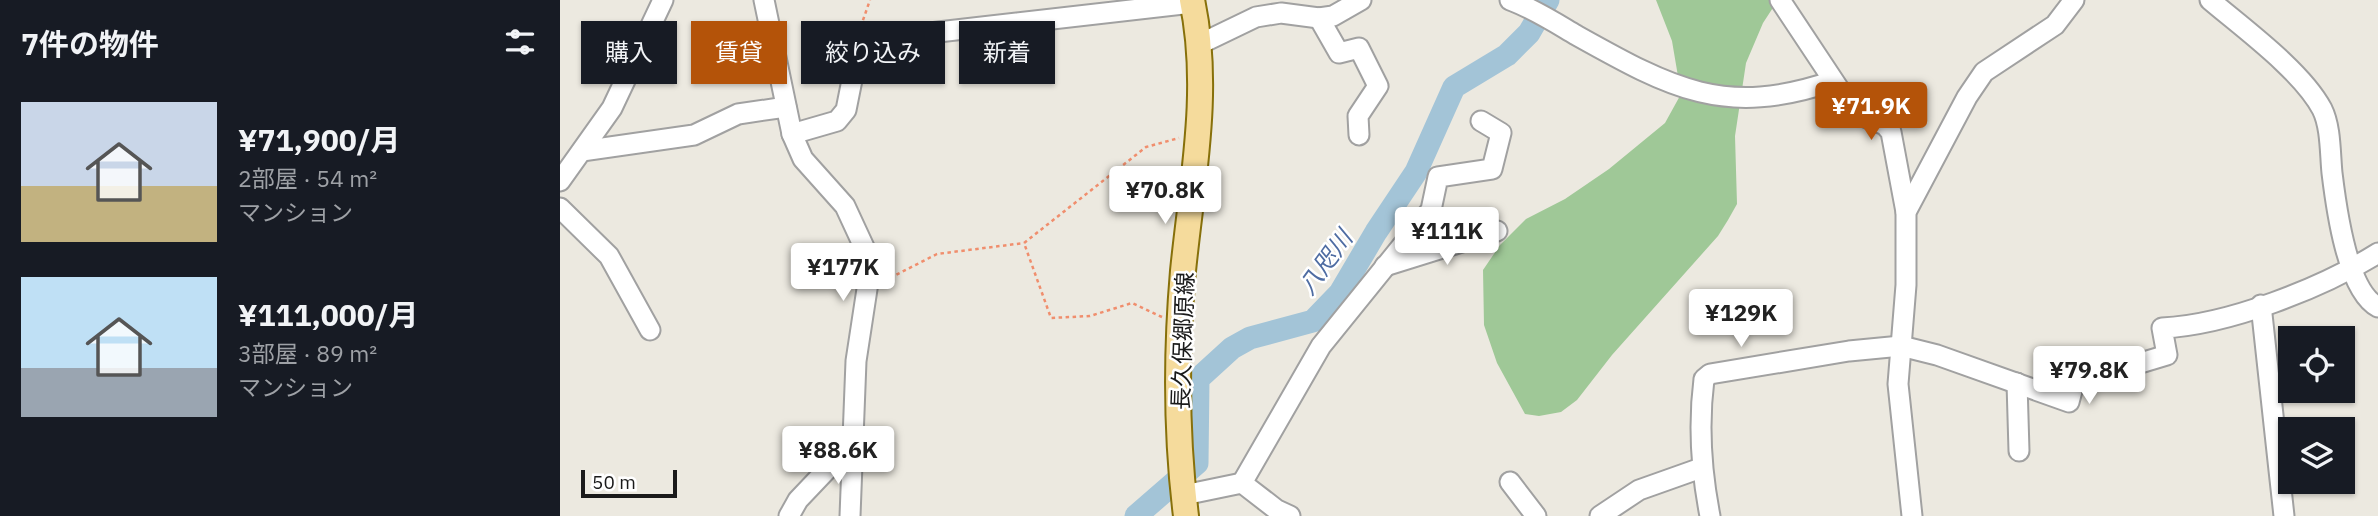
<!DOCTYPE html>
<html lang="ja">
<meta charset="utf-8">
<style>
:root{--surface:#171b24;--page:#20242c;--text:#f1f3f6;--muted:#9ea1a6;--accent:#b45309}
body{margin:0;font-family:"IBM Plex Sans","Noto Sans JP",sans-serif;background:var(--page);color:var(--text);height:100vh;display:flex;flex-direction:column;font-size:26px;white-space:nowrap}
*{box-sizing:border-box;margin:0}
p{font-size:23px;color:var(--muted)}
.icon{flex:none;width:38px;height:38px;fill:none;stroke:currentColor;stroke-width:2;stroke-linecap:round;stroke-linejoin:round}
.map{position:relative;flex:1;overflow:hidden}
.panel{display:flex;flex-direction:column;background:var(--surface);width:560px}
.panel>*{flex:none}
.top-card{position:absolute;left:21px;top:21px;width:665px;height:63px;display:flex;gap:14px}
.controls{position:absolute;left:1718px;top:326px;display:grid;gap:14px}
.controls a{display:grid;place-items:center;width:77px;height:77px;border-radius:0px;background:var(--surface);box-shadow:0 2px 5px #0004;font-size:35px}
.scale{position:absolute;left:21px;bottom:18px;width:96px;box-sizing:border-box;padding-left:7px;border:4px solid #1a1a1a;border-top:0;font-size:19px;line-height:24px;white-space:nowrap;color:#1a1a1a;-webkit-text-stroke:5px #fff;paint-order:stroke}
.price{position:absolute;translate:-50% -60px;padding:0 16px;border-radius:7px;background:#fff;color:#222;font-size:23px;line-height:46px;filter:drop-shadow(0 2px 4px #0008)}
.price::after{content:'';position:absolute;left:50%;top:42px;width:21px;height:16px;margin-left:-10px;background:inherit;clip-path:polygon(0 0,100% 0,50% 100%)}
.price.active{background:var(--accent);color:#fff}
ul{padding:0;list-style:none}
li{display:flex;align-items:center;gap:21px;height:175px;padding:0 21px}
li span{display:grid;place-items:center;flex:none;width:196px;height:140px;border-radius:0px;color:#555}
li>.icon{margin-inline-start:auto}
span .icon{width:84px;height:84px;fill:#fffc;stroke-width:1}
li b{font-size:30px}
h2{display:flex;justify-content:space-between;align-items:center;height:84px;padding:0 21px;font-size:30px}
.tag{padding:0 24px;border-radius:0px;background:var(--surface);box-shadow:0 2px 5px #0004;font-size:24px;line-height:63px}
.tag.active{background:var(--accent);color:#fff}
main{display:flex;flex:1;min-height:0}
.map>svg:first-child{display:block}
.forest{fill:#9fc897}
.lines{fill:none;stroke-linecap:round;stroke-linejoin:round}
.river{stroke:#a3c4d7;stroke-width:23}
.minor-casing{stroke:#a1a1a1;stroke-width:23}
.major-casing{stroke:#87700a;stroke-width:28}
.path{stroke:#f08e6d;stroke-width:2.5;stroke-dasharray:3.5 3.5;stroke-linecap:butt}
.minor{stroke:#fff;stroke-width:19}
.major{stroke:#f5db9c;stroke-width:24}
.labels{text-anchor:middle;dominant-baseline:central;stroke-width:5;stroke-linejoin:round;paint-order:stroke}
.street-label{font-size:23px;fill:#1a1a1a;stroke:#fff}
.water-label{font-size:24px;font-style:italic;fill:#4e6ca2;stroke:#fff}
</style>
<main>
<section class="panel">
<h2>7件の物件<svg class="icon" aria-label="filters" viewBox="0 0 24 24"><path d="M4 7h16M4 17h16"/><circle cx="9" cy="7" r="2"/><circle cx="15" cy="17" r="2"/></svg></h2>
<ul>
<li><span style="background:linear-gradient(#c9d6e8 60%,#c2b280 0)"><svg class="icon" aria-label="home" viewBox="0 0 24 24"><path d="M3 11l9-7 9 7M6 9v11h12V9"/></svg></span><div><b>¥71,900/月</b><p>2部屋 · 54 m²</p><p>マンション</p></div></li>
<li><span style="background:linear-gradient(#bfe0f5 65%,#9aa5b1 0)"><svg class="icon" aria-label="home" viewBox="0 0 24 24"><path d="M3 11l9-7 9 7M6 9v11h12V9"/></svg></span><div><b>¥111,000/月</b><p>3部屋 · 89 m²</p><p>マンション</p></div></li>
</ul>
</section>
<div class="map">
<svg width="1818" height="516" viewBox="0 0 1818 516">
<rect width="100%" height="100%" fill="#ece9e0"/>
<!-- forest -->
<polygon class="forest" points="1096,0 1218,0 1203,23 1186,63 1175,136 1177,204 1168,220 1158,236 1052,355 1017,400 1001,412 979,416 965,414 937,363 924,325 923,270 940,245 966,219 1005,199 1049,169 1105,123 1121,94 1112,41"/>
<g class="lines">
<!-- river -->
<polyline class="river" points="576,516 637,463 638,379 672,348 690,338 753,321 780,293 816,232 856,172 894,87 947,55 969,33 988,0"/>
<defs>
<g id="minor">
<polyline points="204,0 232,134 243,159 285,206 304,247 309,276 296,361 290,516"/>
<path d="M950,0C974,9 994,22 1016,35C1111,88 1164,118 1273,81"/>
<polyline points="1220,0 1295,113 1325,125 1331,132 1346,212"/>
<path d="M1650,0C1683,28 1742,71 1762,109C1771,127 1770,153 1772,173C1776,206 1787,291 1818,307"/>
<polyline points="759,18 779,53 799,48 818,86 798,116 799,135"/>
<polyline points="640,44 696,17 721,13 759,18 773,16 801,0"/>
<polyline points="232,134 277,121 286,110 294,70 334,68 340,65 352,35 632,3"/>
<polyline points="22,151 134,135 178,114 226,107"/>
<polyline points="0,181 52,108 103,0"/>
<polyline points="0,208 49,256 90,330"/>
<polyline points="825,266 937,231"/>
<polyline points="1701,305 1724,516"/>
<polyline points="1457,383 1459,451"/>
<polyline points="950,482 976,516"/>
<polyline points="682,483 761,346 871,210 878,177 932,169 941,133 921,121"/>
<polyline points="624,495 682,483 717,510 730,516"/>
<polyline points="229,516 238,500 295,440"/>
<polyline points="1040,516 1079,490 1141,468"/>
<path d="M1150,516C1141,470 1138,426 1144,379L1150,374L1289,351L1341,346L1377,355L1509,402L1514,383L1607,355L1602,328C1668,325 1762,288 1818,253"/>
<polyline points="1352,516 1338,384 1346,285 1346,212 1407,97 1424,72 1495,25 1514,0"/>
</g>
<path id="major" d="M626,516C616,435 616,352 623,271C632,181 651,89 632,0"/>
</defs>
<!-- minor casing -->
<use href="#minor" class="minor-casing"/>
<!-- major casing -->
<use href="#major" class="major-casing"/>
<!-- path -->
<g class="path">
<polyline points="303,55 302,23 310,0"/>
<polyline points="324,281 377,254 464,243"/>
<polyline points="602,317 572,303 530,316 491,318 464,243 586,147 619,138"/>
</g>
<!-- minor -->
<use href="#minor" class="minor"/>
<!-- major -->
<use href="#major" class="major"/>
</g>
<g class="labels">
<!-- street labels -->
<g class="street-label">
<text transform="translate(622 341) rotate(-88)">長久保郷原線</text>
</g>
<!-- water labels -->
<g class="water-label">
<text transform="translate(765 262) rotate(-54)">八咫川</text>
</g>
</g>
</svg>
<div class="controls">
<a><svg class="icon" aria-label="locate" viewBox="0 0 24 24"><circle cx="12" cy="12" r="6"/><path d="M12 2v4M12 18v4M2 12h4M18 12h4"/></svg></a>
<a><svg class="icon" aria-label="layers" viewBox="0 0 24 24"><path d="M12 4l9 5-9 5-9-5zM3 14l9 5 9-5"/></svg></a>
</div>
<div class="scale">50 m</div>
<b class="price active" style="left:1311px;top:142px">¥71.9K</b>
<b class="price" style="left:605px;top:226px">¥70.8K</b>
<b class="price" style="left:887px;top:267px">¥111K</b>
<b class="price" style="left:283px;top:303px">¥177K</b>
<b class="price" style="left:1181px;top:349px">¥129K</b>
<b class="price" style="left:1529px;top:406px">¥79.8K</b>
<b class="price" style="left:278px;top:486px">¥88.6K</b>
<div class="top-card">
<a class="tag">購入</a>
<a class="tag active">賃貸</a>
<a class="tag">絞り込み</a>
<a class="tag">新着</a>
</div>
</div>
</main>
